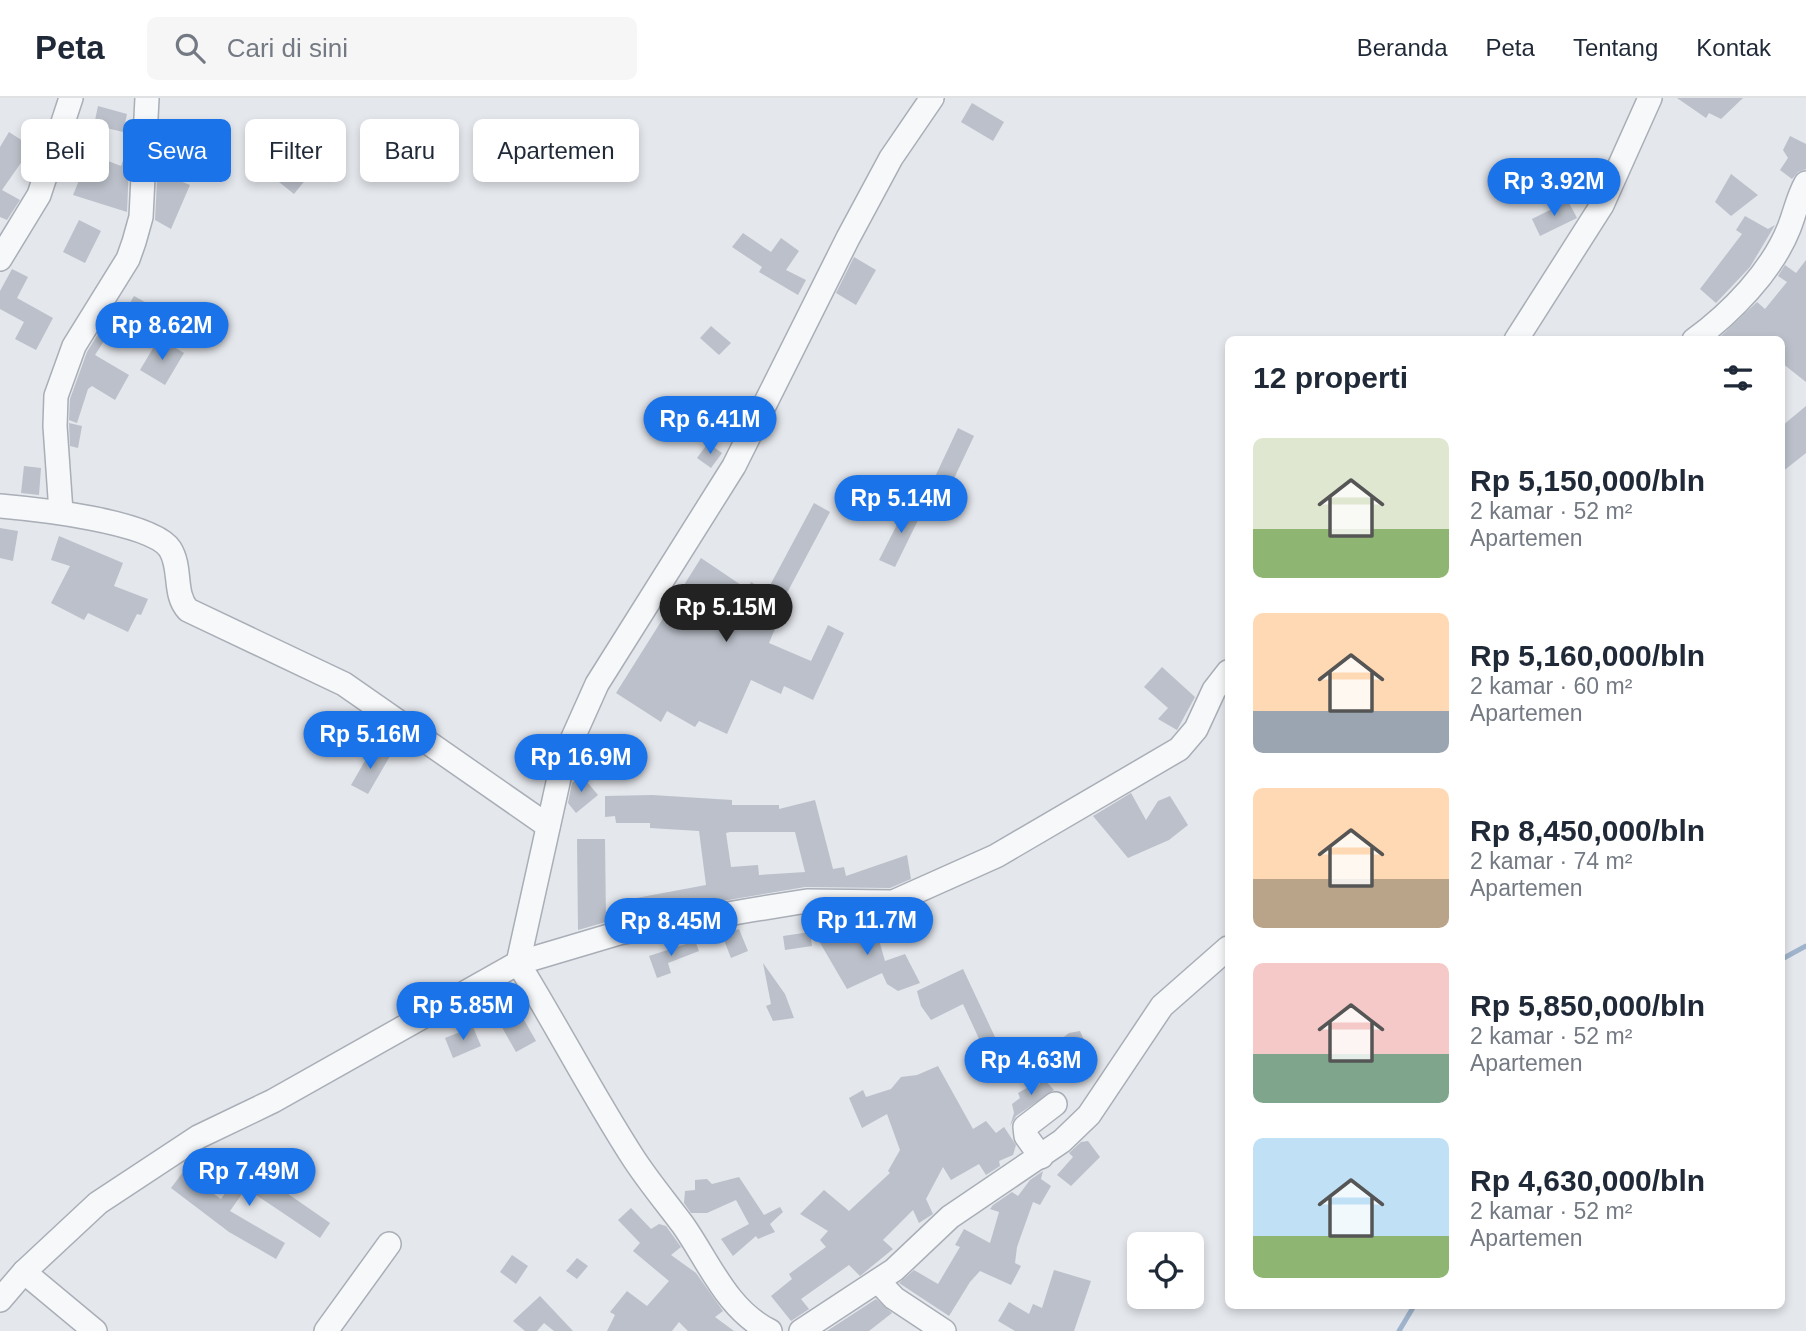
<!DOCTYPE html>
<html lang="id">
<meta charset="utf-8">
<style>
:root{--surface:#fff;--page:#f6f6f7;--text:#1f2937;--muted:#747a83;--line:#e0e1e3;--accent:#1a73e8}
body{margin:0;font-family:Arial,sans-serif;background:var(--page);color:var(--text);height:100vh;display:flex;flex-direction:column;font-size:26px;white-space:nowrap}
*{box-sizing:border-box;margin:0}
p{font-size:23px;color:var(--muted)}
.icon{flex:none;width:38px;height:38px;fill:none;stroke:currentColor;stroke-width:2;stroke-linecap:round;stroke-linejoin:round}
.map{position:relative;flex:1;overflow:hidden}
.side{position:absolute;left:1225px;top:238px;width:560px;height:973px;display:flex;flex-direction:column;background:var(--surface);border-radius:10px;box-shadow:0 4px 10px #0003}
.side>*{flex:none}
.hud{position:absolute;left:21px;top:21px;width:665px;height:63px;display:flex;gap:14px}
.buttons{position:absolute;left:1127px;top:1134px;display:grid;gap:14px}
.buttons a{display:grid;place-items:center;width:77px;height:77px;border-radius:10px;background:var(--surface);box-shadow:0 4px 10px #0003;font-size:35px}
.price{position:absolute;translate:-50% -60px;padding:0 16px;border-radius:24px;background:var(--accent);color:#fff;font-size:23px;line-height:46px;filter:drop-shadow(0 2px 4px #0008)}
.price::after{content:'';position:absolute;left:50%;top:42px;width:21px;height:16px;margin-left:-10px;background:inherit;clip-path:polygon(0 0,100% 0,50% 100%)}
.price.current{background:#222;color:#fff}
ul{padding:0;list-style:none}
li{display:flex;align-items:center;gap:21px;height:175px;padding:0 28px}
li span{display:grid;place-items:center;flex:none;width:196px;height:140px;border-radius:10px;color:#555}
li>.icon{margin-inline-start:auto}
span .icon{width:84px;height:84px;fill:#fffc;stroke-width:1}
li b{font-size:30px}
h2{display:flex;justify-content:space-between;align-items:center;height:84px;padding:0 28px;font-size:30px}
.pill{padding:0 24px;border-radius:10px;background:var(--surface);box-shadow:0 4px 10px #0003;font-size:24px;line-height:63px}
.pill.current{background:var(--accent);color:#fff}
header{display:flex;align-items:center;gap:42px;box-sizing:border-box;height:98px;padding:0 35px;background:var(--surface);border-bottom:2px solid var(--line)}
header strong{font-size:33px}
nav{display:flex;gap:38px;margin-inline-start:auto;font-size:24px}
.search{width:490px;height:63px;background:var(--page);display:flex;align-items:center;gap:18px;box-sizing:border-box;padding:0 24px;border-radius:10px;color:var(--muted);font-size:26px}
.map>svg:first-child{display:block}
.lines{fill:none;stroke-linecap:round;stroke-linejoin:round}
.stream{stroke:#9fb4cc;stroke-width:5}
.building{fill:#bbc0ca;fill-rule:evenodd}
.minor-casing{stroke:#a9aeb7;stroke-width:26}
.minor{stroke:#f7f8fa;stroke-width:23}
</style>
<header>
<strong>Peta</strong>
<div class="search"><svg class="icon" aria-label="search" viewBox="0 0 24 24"><circle cx="10" cy="10" r="6"/><path d="M15 15l6 6"/></svg>Cari di sini</div>
<nav><a>Beranda</a><a>Peta</a><a>Tentang</a><a>Kontak</a></nav>
</header>
<div class="map">
<svg width="1806" height="1233" viewBox="0 0 1806 1233">
<rect width="100%" height="100%" fill="#e4e7ec"/>
<g class="lines">
<!-- stream -->
<g class="stream">
<polyline points="1782,861 1806,848"/>
<polyline points="1399,1233 1414,1208"/>
</g>
</g>
<!-- building -->
<g class="building">
<polygon points="1677,0 1743,0 1721,21 1709,15 1706,20"/>
<polygon points="972,5 1004,24 993,43 961,24"/>
<polygon points="98,8 127,16 123,34 94,27"/>
<polygon points="160,23 184,31 183,35 206,42 202,59 180,52 170,79 190,87 171,131 155,122"/>
<polygon points="9,34 32,49 2,92 20,102 7,122 0,119 0,49"/>
<polygon points="1790,38 1806,46 1806,71 1798,74 1792,81 1780,72 1788,60 1783,52"/>
<polygon points="130,44 127,114 73,97 90,56 121,68"/>
<polygon points="291,68 307,80 294,96 279,84"/>
<polygon points="1731,76 1758,97 1731,118 1715,104"/>
<polygon points="1568,103 1577,120 1540,138 1532,121"/>
<polygon points="1745,118 1768,131 1775,127 1750,169 1716,205 1700,191 1742,136 1736,132"/>
<polygon points="79,122 101,133 85,165 63,154"/>
<polygon points="743,135 771,154 781,140 799,153 786,172 806,182 798,197 759,174 762,169 732,149"/>
<polygon points="854,159 876,172 856,207 836,195"/>
<polygon points="1806,162 1806,284 1782,265 1782,242 1720,239 1757,204 1765,211 1787,184 1778,178 1785,167 1796,175"/>
<polygon points="12,171 28,179 17,200 53,220 36,252 15,241 24,224 0,211 0,193"/>
<polygon points="134,198 154,209 143,231 121,220"/>
<polygon points="114,210 122,215 95,257 129,277 115,302 92,288 88,291 77,325 69,322 70,301 87,254"/>
<polygon points="711,228 731,245 719,257 700,240"/>
<polygon points="159,240 184,255 165,287 140,272"/>
<polygon points="1806,308 1806,355 1782,374 1782,328"/>
<polygon points="69,325 82,328 78,350 70,348"/>
<polygon points="958,330 974,338 941,408 925,400"/>
<polygon points="708,345 722,355 711,370 697,360"/>
<polygon points="24,368 41,370 39,397 21,395"/>
<polygon points="814,405 830,414 779,510 783,512 769,545 811,563 828,527 844,535 813,602 784,588 781,596 751,582 727,636 699,623 695,629 667,613 661,624 616,595 701,460 747,491 751,484 767,493"/>
<polygon points="908,405 923,412 895,469 879,462"/>
<polygon points="0,430 18,433 13,463 0,460"/>
<polygon points="59,438 123,465 114,488 148,501 141,517 137,516 128,534 88,515 84,522 51,505 70,468 51,462"/>
<polygon points="1162,569 1195,599 1177,632 1158,621 1168,610 1144,589"/>
<polygon points="373,649 390,658 368,696 351,687"/>
<polygon points="582,678 598,697 576,715 568,705 572,685"/>
<polygon points="1131,695 1146,722 1158,703 1170,698 1188,727 1169,742 1128,760 1093,718"/>
<path d="M652,697L732,702V707H779V711L815,702L833,771L844,769L846,778L907,757L911,781L890,790L805,789L634,818L631,801L706,787L699,733L650,730V725H616L615,718L605,719V698ZM730,734H795L805,774L759,777L758,767L731,769L726,735Z"/>
<polygon points="577,741 605,741 606,824 578,832"/>
<polygon points="848,817 872,818 885,863 905,856 920,885 898,893 887,886 882,875 847,891 819,843 850,837 846,826 850,823"/>
<polygon points="739,831 748,853 731,860 722,837"/>
<polygon points="810,834 812,848 785,852 783,838"/>
<polygon points="695,843 699,853 668,865 671,875 657,880 649,858"/>
<polygon points="763,865 785,896 794,920 773,923 766,908 771,906"/>
<polygon points="963,871 995,939 981,945 963,906 931,922 921,908 917,893"/>
<polygon points="515,906 536,943 516,954 495,917"/>
<polygon points="473,929 481,948 453,960 445,940"/>
<polygon points="1080,933 1095,967 1092,974 1081,977 1060,942 1069,935"/>
<polygon points="938,968 973,1031 986,1023 996,1035 1004,1029 1016,1047 1013,1057 999,1063 1000,1068 986,1077 979,1066 951,1082 943,1069 926,1101 933,1116 919,1125 913,1112 883,1142 893,1151 860,1178 849,1167 801,1201 809,1211 791,1223 771,1198 792,1181 789,1176 826,1149 820,1142 828,1133 800,1116 824,1092 849,1113 890,1075 888,1073 900,1052 887,1016 862,1030 849,1000 863,992 866,999 891,991 901,979 917,977"/>
<polygon points="1044,981 1054,992 1016,1018 1010,1028 1014,1015 1012,1006 1020,1000 1018,995 1032,987 1035,991"/>
<polygon points="1088,1043 1100,1059 1071,1088 1057,1077 1073,1059 1069,1055 1081,1044"/>
<polygon points="245,1066 330,1125 320,1140 246,1090 230,1113 285,1145 276,1161 229,1134 171,1090 183,1074 221,1101"/>
<polygon points="1043,1073 1041,1081 1051,1088 1040,1107 1033,1104 1017,1149 1015,1165 1021,1168 1011,1187 980,1173 970,1184 949,1218 899,1185 914,1172 938,1186 960,1149 955,1147 964,1131 990,1145 999,1114 990,1111 993,1107 1012,1094 1018,1098 1030,1082"/>
<polygon points="739,1079 764,1117 780,1109 783,1114 770,1126 775,1134 758,1141 756,1138 733,1158 721,1141 749,1126 736,1102 707,1115 691,1115 684,1105 685,1093 695,1092 695,1082 707,1081 712,1086"/>
<polygon points="631,1110 651,1131 659,1126 666,1128 681,1149 671,1157 696,1175 723,1213 715,1219 734,1233 688,1233 679,1224 672,1233 607,1233 615,1217 610,1214 627,1193 647,1208 669,1183 633,1153 640,1145 618,1122"/>
<polygon points="512,1157 528,1168 516,1186 500,1174"/>
<polygon points="577,1160 588,1168 577,1181 566,1173"/>
<polygon points="1054,1172 1091,1183 1074,1233 1015,1233 998,1223 1009,1204 1029,1216 1033,1206 1042,1210"/>
<polygon points="540,1198 573,1233 554,1233 544,1225 537,1233 525,1233 513,1223"/>
<polygon points="876,1201 892,1215 869,1233 827,1233"/>
</g>
<g class="lines">
<defs>
<g id="minor">
<polyline points="0,161 39,97 71,0"/>
<polyline points="1516,242 1602,107 1650,0"/>
<path d="M1694,242C1731,215 1772,173 1789,130C1795,115 1798,99 1806,85"/>
<path d="M0,408C34,411 152,423 170,451C182,470 173,496 188,512L344,586L548,728"/>
<polyline points="61,414 55,328 56,298 74,248 128,161 134,144 141,119 147,0"/>
<polyline points="1041,1059 1026,1038 1025,1029 1055,1006"/>
<polyline points="24,1174 95,1233"/>
<polyline points="878,1183 894,1200 944,1233"/>
<polyline points="0,1202 24,1174 98,1105 198,1039 273,1003 518,865 563,662 597,586 734,368 848,140 891,60 932,0"/>
<polyline points="326,1233 389,1146"/>
<path d="M770,1233C727,1212 709,1164 683,1127C666,1104 648,1083 632,1058C592,996 557,928 518,865L619,835L751,812L807,803L893,804L996,758L1179,651L1196,631L1214,592L1228,574"/>
<polyline points="801,1233 894,1172 950,1119 1062,1043 1089,1017 1162,908 1228,850"/>
</g>
</defs>
<!-- minor casing -->
<use href="#minor" class="minor-casing"/>
<!-- minor -->
<use href="#minor" class="minor"/>
</g>
</svg>
<div class="buttons">
<a><svg class="icon" aria-label="locate" viewBox="0 0 24 24"><circle cx="12" cy="12" r="6"/><path d="M12 2v4M12 18v4M2 12h4M18 12h4"/></svg></a>
</div>
<b class="price" style="left:1554px;top:120px">Rp 3.92M</b>
<b class="price" style="left:162px;top:264px">Rp 8.62M</b>
<b class="price" style="left:710px;top:358px">Rp 6.41M</b>
<b class="price" style="left:901px;top:437px">Rp 5.14M</b>
<b class="price current" style="left:726px;top:546px">Rp 5.15M</b>
<b class="price" style="left:370px;top:673px">Rp 5.16M</b>
<b class="price" style="left:581px;top:696px">Rp 16.9M</b>
<b class="price" style="left:867px;top:859px">Rp 11.7M</b>
<b class="price" style="left:671px;top:860px">Rp 8.45M</b>
<b class="price" style="left:463px;top:944px">Rp 5.85M</b>
<b class="price" style="left:1031px;top:999px">Rp 4.63M</b>
<b class="price" style="left:249px;top:1110px">Rp 7.49M</b>
<div class="hud">
<a class="pill">Beli</a>
<a class="pill current">Sewa</a>
<a class="pill">Filter</a>
<a class="pill">Baru</a>
<a class="pill">Apartemen</a>
</div>
<section class="side">
<h2>12 properti<svg class="icon" aria-label="filters" viewBox="0 0 24 24"><path d="M4 7h16M4 17h16"/><circle cx="9" cy="7" r="2"/><circle cx="15" cy="17" r="2"/></svg></h2>
<ul>
<li><span style="background:linear-gradient(#dfe7d0 65%,#8fb573 0)"><svg class="icon" aria-label="home" viewBox="0 0 24 24"><path d="M3 11l9-7 9 7M6 9v11h12V9"/></svg></span><div><b>Rp 5,150,000/bln</b><p>2 kamar · 52 m²</p><p>Apartemen</p></div></li>
<li><span style="background:linear-gradient(#ffd9b3 70%,#9aa5b1 0)"><svg class="icon" aria-label="home" viewBox="0 0 24 24"><path d="M3 11l9-7 9 7M6 9v11h12V9"/></svg></span><div><b>Rp 5,160,000/bln</b><p>2 kamar · 60 m²</p><p>Apartemen</p></div></li>
<li><span style="background:linear-gradient(#ffd9b3 65%,#b9a48a 0)"><svg class="icon" aria-label="home" viewBox="0 0 24 24"><path d="M3 11l9-7 9 7M6 9v11h12V9"/></svg></span><div><b>Rp 8,450,000/bln</b><p>2 kamar · 74 m²</p><p>Apartemen</p></div></li>
<li><span style="background:linear-gradient(#f6c9c9 65%,#7fa58c 0)"><svg class="icon" aria-label="home" viewBox="0 0 24 24"><path d="M3 11l9-7 9 7M6 9v11h12V9"/></svg></span><div><b>Rp 5,850,000/bln</b><p>2 kamar · 52 m²</p><p>Apartemen</p></div></li>
<li><span style="background:linear-gradient(#bfe0f5 70%,#8fb573 0)"><svg class="icon" aria-label="home" viewBox="0 0 24 24"><path d="M3 11l9-7 9 7M6 9v11h12V9"/></svg></span><div><b>Rp 4,630,000/bln</b><p>2 kamar · 52 m²</p><p>Apartemen</p></div></li>
</ul>
</section>
</div>
